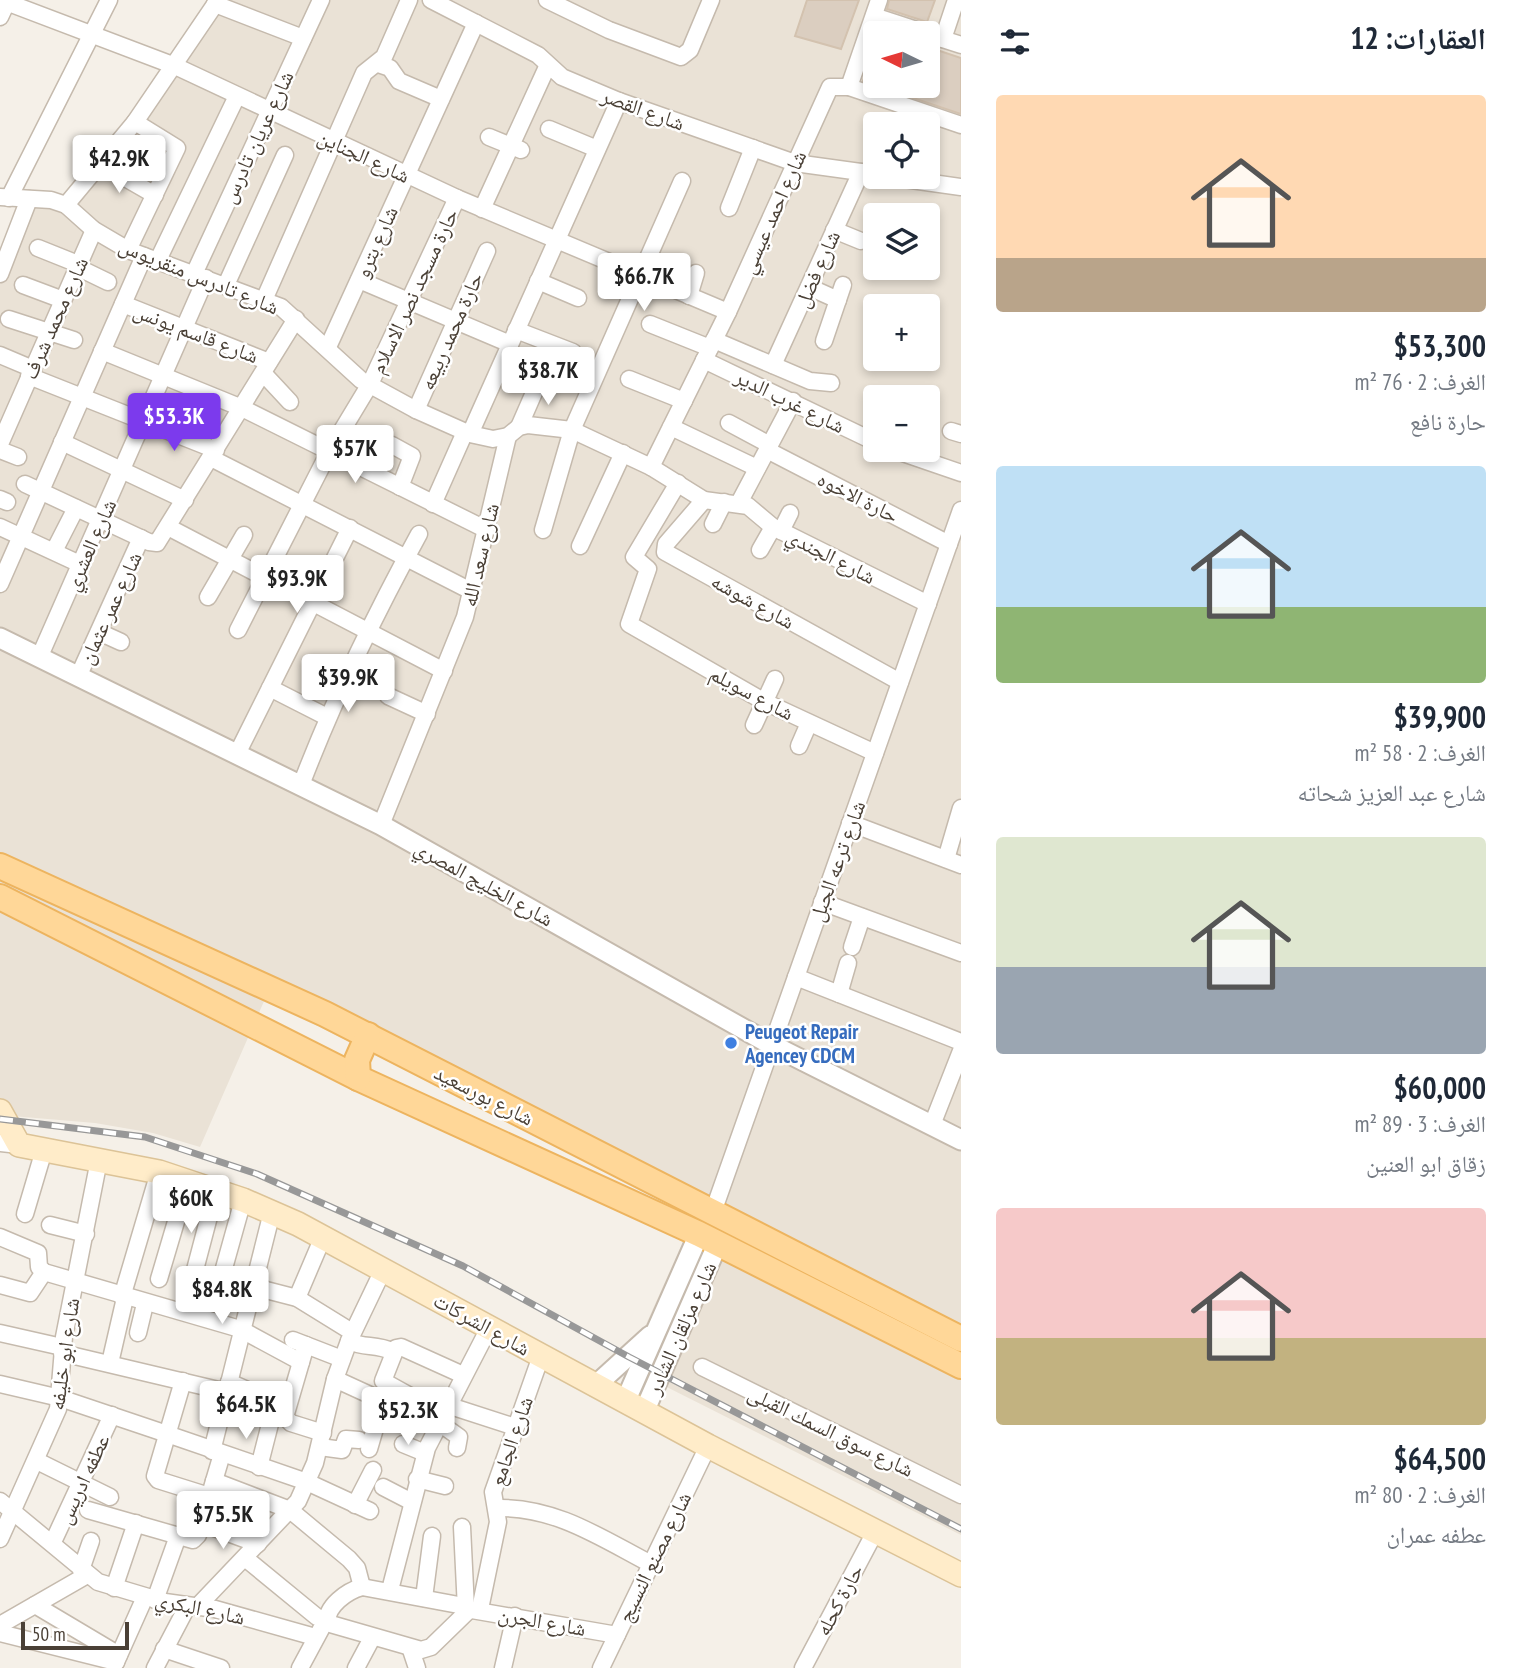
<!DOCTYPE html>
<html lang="ar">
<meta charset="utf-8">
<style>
:root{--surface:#fff;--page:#f2f2f3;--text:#1f2937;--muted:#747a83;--accent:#7c3aed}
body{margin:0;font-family:"PT Sans Narrow","Noto Naskh Arabic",sans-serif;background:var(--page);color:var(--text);direction:rtl;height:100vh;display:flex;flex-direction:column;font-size:26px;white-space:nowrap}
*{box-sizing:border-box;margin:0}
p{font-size:23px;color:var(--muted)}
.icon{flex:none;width:38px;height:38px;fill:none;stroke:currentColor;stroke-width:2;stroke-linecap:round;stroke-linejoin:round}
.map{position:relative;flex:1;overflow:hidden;direction:ltr}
.panel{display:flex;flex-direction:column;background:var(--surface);width:560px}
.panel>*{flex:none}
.needle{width:46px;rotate:275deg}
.fabs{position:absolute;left:863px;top:21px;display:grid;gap:14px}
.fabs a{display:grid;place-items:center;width:77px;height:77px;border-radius:7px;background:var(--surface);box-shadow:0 4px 10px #0003;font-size:35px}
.scale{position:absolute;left:21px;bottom:18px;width:108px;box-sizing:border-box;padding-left:7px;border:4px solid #4a4036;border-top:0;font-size:19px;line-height:24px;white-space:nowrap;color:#4a4036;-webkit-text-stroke:5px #fff;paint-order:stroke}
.price{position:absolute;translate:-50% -60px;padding:0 16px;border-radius:7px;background:#fff;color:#222;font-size:23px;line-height:46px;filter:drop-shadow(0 2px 4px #0008)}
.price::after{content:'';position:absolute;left:50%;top:42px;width:21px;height:16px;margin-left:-10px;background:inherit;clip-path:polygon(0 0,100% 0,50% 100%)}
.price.selected{background:var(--accent);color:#fff}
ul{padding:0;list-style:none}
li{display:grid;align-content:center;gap:14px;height:371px;padding:0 35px}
li span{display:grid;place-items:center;height:217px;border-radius:7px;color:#555}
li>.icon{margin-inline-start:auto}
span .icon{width:126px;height:126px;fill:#fffc;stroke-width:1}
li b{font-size:30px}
h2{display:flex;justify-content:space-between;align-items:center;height:84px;padding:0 35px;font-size:30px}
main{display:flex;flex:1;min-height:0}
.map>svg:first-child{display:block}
.residential{fill:#eae2d6;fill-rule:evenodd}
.building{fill:#dbcec0;stroke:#d3c2af;stroke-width:2}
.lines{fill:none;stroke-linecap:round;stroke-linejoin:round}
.minor-casing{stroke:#c5baad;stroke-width:19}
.tertiary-casing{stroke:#c5baad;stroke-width:23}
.secondary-casing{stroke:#dcc397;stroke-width:26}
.primary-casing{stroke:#edb45f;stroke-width:28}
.minor{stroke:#fff;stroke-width:16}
.tertiary{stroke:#fff;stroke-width:19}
.secondary{stroke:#ffecc9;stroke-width:23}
.primary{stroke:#ffd798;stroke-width:24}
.rail-casing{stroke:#989898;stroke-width:7}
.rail{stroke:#fff;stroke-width:4.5;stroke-dasharray:13;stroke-linecap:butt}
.shop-dot{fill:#3f7fe0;stroke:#fff;stroke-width:2.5}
.labels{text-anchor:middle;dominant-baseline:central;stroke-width:5;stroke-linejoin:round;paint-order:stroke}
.street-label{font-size:21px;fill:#4a4036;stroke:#fff}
.shop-label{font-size:21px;font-weight:bold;fill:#366cbe;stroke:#fff;text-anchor:start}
</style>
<main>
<section class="panel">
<h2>العقارات: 12<svg class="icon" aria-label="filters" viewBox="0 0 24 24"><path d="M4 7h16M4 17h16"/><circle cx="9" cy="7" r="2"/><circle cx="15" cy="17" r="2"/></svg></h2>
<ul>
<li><span style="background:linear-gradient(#ffd9b3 75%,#b9a48a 0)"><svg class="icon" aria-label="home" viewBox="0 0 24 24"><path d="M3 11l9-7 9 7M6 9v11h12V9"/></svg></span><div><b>$53,300</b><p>الغرف: 2 · 76 m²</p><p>حارة نافع</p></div></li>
<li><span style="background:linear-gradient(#bfe0f5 65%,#8fb573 0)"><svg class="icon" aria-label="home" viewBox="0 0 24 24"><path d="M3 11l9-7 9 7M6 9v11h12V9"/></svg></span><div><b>$39,900</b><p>الغرف: 2 · 58 m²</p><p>شارع عبد العزيز شحاته</p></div></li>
<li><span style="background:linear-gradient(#dfe7d0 60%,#9aa5b1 0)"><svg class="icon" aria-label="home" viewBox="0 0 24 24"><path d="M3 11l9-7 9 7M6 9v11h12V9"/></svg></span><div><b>$60,000</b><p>الغرف: 3 · 89 m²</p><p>زقاق ابو العنين</p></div></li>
<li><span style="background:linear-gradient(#f6c9c9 60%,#c2b280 0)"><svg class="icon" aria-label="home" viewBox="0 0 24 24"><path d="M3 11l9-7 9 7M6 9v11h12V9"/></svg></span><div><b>$64,500</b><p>الغرف: 2 · 80 m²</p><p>عطفه عمران</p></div></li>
</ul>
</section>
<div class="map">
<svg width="961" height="1668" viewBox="0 0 961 1668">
<rect width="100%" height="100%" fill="#f5f0e8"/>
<!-- residential -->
<path class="residential" d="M212,0H961V1535L627,1367L694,1217L265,999L200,1147L153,1133L95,1123L0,1115V268L32,207L55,206L154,88ZM875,33H928V86H875ZM875,124H928V177H875ZM875,215H928V268H875ZM875,306H928V359H875ZM875,397H928V450H875Z"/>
<!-- building -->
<g class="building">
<polygon points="807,0 859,0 841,49 795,36"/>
<polygon points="889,0 935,0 927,22 887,9"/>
<polygon points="928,47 961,58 961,114 883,88 928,86"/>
<polygon points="873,49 875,49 875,85 863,81"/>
</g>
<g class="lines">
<defs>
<g id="minor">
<polyline points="1,0 175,66 457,198 728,312"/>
<polyline points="431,0 538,55 562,77 619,101 795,163 875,174"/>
<polyline points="547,0 609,30 681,57 690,50 711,0"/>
<polyline points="215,4 303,38"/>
<polyline points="874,16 926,33"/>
<polyline points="0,17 8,0"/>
<polyline points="933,36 961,45"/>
<polyline points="943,39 956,0"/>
<polyline points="378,64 390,68 399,81 441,99"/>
<polyline points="849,87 879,0"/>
<polyline points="549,129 597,149"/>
<polyline points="489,137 521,150"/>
<polyline points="101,164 155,195"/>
<polyline points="890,177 961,187"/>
<polyline points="0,197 51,200 66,205 94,230 128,250 281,307 361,380 416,410 470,434 493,439 508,436 519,427 528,425 572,430 651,467 704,500 748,506 773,527 928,604"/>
<polyline points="9,198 109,0"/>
<polyline points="66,205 135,122 218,0"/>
<polyline points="729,208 753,148"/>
<polyline points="482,209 547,67"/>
<polyline points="834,230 861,241"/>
<polyline points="38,248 78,264"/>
<polyline points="128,250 177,148 135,122"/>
<polyline points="158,260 237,96"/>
<polyline points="77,267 108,282"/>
<polyline points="0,274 29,199"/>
<polyline points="194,274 321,0"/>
<polyline points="359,280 510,344"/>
<polyline points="538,281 578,298"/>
<polyline points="23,285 63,300"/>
<polyline points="226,285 285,155"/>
<polyline points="809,287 838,300"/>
<polyline points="689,296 696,273"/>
<polyline points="264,300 364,73 384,57 409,0"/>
<polyline points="123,304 269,362"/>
<polyline points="9,319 74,340"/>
<polyline points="650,324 710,348"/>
<polyline points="516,330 573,352"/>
<polyline points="714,340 810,381 831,383"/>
<polyline points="824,341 843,285"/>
<polyline points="328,347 476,23"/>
<polyline points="102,351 242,408 485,529"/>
<polyline points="0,355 33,369"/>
<polyline points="704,360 875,442"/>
<polyline points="773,365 861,172"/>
<polyline points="263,373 290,402"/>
<polyline points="29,376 216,450"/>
<polyline points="629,379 684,401"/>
<polyline points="416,410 487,251"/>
<polyline points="729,423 770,445"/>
<polyline points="519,427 543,372"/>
<polyline points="671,427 757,468"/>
<polyline points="951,431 961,434"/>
<polyline points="470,434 619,101"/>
<polyline points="62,442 185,500"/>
<polyline points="0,444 94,230"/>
<polyline points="392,445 412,456 400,487"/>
<polyline points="0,450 18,457"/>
<polyline points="767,450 949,544"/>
<polyline points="894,450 961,473"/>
<polyline points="211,458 469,590"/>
<polyline points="651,467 728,312 830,87 849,87 961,125"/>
<polyline points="678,483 634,557 648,569 629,624 765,702 875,753"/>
<polyline points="25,484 149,542 157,543 296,319"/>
<polyline points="0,499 7,502"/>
<polyline points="704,500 666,544 665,552 900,682"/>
<polyline points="739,503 793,401"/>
<polyline points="433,504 465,432"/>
<polyline points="713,524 724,502"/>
<polyline points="0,527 82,565"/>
<polyline points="168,527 444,671"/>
<polyline points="543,530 572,430 682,181"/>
<polyline points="781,531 790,513"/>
<polyline points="580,546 623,453"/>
<polyline points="760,550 773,527"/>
<polyline points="54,551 76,508"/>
<polyline points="0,584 144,256"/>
<polyline points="208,597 244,535"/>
<polyline points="238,630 329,452 370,384 457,198"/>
<polyline points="99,632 121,642"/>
<polyline points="39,658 206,278"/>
<polyline points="78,677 141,538"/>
<polyline points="270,688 327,717"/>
<polyline points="388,696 427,714"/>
<polyline points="754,725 775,679"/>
<polyline points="799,746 809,723"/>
<polyline points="237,754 350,528"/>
<path d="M301,785C334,699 374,616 419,534"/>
<polyline points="850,823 961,865"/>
<polyline points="381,825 465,617 508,436"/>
<polyline points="946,859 961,808"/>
<polyline points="822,902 961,953"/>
<polyline points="852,947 862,917"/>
<polyline points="796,977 961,1042"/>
<polyline points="839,994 848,963"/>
<polyline points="932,1125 961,1051"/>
<polyline points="0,1143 19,1145"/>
<polyline points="713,1212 961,510"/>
<polyline points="25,1214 44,1150"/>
<polyline points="50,1225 86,1234"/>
<polyline points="0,1237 38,1253 39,1267 44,1272 240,1329 301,1362"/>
<polyline points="159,1279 188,1181"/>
<polyline points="252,1282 266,1290 297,1298 352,1332"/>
<polyline points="0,1285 30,1293 44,1272"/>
<polyline points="191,1285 216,1190"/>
<polyline points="122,1297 159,1172"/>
<polyline points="216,1297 243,1200"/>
<polyline points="297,1298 323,1237"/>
<polyline points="0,1333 62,1347"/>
<polyline points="138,1333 145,1304"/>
<polyline points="293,1340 342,1359"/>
<path d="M349,1341C366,1349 374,1343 394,1352"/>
<polyline points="306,1345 285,1417 291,1423 323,1433"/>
<polyline points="62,1353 227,1392"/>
<polyline points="110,1363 125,1298"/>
<polyline points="702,1367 961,1495"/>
<polyline points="335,1379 383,1401 369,1449"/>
<polyline points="183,1381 155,1476 158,1480 209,1496"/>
<polyline points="229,1382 275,1402"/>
<polyline points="0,1384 60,1398 167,1434 307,1482 370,1511"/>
<polyline points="421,1402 383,1381 396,1348 401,1347 463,1375"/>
<polyline points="447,1405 515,1427"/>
<polyline points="438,1422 459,1437 457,1448"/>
<polyline points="403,1444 425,1453"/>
<polyline points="320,1447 342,1450 346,1439 359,1440"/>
<polyline points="212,1451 272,1212"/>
<polyline points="37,1461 110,1497"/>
<polyline points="259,1467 270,1424"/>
<polyline points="417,1479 445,1486"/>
<polyline points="214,1481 290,1510 349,1559 357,1568 362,1587"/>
<polyline points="383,1487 412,1502"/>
<polyline points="0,1501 98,1582 165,1602 215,1609 315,1637"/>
<polyline points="355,1505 373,1470"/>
<path d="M498,1508C556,1507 601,1538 651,1564"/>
<polyline points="88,1510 193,1540 198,1535 222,1454"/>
<polyline points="201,1523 258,1544"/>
<polyline points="462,1527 466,1609 617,1635"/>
<polyline points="0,1539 58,1409 64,1337 99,1160"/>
<polyline points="53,1542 112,1415"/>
<polyline points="245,1558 317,1617 326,1619"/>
<polyline points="81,1570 91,1541"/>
<path d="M362,1587L464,1606L467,1612L431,1647L421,1650L327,1623C326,1606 347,1591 362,1587Z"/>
<polyline points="114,1588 136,1523"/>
<polyline points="390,1590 427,1448 489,1328"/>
<polyline points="424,1598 432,1536"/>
<polyline points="155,1600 178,1536"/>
<polyline points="35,1605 119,1655"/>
<polyline points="197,1607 298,1501 315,1463 335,1379 349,1341 383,1270"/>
<polyline points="480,1609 498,1522 493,1492 541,1356"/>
<polyline points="0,1625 87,1575"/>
<polyline points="0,1633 116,1662"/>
<polyline points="164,1649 221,1668"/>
<polyline points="411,1650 417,1668"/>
<polyline points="116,1662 145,1597"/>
<polyline points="155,1668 187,1607"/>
<polyline points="300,1668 321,1629"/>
<polyline points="356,1668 372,1638"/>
<polyline points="503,1668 515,1616"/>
<polyline points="601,1668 708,1446"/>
<polyline points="803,1668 875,1532"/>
</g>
<g id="tertiary">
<polyline points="0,638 381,825 772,1045 961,1140"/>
<polyline points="595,1386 650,1336"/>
<polyline points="625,1402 699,1234"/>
<polyline points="644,1412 718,1243"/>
</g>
<polyline id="secondary" points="0,1111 19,1145 159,1172 243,1200 298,1224 708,1446 961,1575"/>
<g id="primary">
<polyline points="0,866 325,1014 961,1339"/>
<polyline points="0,897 358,1078 699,1234 961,1366"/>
<polyline points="358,1078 357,1060 368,1035"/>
</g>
</defs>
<!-- minor casing -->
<use href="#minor" class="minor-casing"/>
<!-- tertiary casing -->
<use href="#tertiary" class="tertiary-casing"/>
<!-- secondary casing -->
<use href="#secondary" class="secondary-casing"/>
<!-- primary casing -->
<use href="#primary" class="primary-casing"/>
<!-- minor -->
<use href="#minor" class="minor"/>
<!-- tertiary -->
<use href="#tertiary" class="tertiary"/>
<!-- secondary -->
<use href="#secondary" class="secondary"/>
<!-- primary -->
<use href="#primary" class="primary"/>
<defs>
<polyline id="rail" points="0,1119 145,1137 257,1174 463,1266 629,1357 961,1529"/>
</defs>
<!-- rail casing -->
<use href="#rail" class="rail-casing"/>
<!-- rail -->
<use href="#rail" class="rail"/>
</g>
<!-- markers -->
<circle class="shop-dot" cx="731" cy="1043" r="7"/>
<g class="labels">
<!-- street labels -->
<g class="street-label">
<text transform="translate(643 109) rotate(20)">شارع القصر</text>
<text transform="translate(257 137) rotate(-65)">شارع عريان تادرس</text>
<text transform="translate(364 156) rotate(25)">شارع الجناين</text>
<text transform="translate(773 212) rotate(-66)">شارع احمد عيسي</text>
<text transform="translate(376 242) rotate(-66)">شارع بترو</text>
<text transform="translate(817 269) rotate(-66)">شارع فضل</text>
<text transform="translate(199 276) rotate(22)">شارع تادرس منقريوس</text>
<text transform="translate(414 291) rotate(-65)">حارة مسجد نصر الاسلام</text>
<text transform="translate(55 318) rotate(-66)">شارع محمد شرف</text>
<text transform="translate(451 331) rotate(-66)">حارة محمد ربيعه</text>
<text transform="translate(196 333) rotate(21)">شارع قاسم يونس</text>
<text transform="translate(790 401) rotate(26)">شارع غرب الدير</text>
<text transform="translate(858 497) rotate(27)">حارة الاخوه</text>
<text transform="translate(90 545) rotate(-66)">شارع العشري</text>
<text transform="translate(480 555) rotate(-77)">شارع سعد الله</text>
<text transform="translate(831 556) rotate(27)">شارع الجندي</text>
<text transform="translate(753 601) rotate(29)">شارع شوشه</text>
<text transform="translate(110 608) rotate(-65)">شارع عمر عثمان</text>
<text transform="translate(752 693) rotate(28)">شارع سويلم</text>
<text transform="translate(837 861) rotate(-70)">شارع ترعه الجبل</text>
<text transform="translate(484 883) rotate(29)">شارع الخليج المصري</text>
<text transform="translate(484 1095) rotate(27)">شارع بورسعيد</text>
<text transform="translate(482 1324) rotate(29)">شارع الشركات</text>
<text transform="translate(681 1328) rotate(-66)">شارع مزلقان الشادر</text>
<text transform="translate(64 1354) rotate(-82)">شارع ابو خليفه</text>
<text transform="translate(831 1431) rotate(26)">شارع سوق السمك القبلى</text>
<text transform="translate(511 1441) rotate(-71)">شارع الجامع</text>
<text transform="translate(83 1479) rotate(-65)">عطفه ادريس</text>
<text transform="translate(654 1557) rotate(-64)">شارع مصنع النسيج</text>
<text transform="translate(839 1600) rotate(-62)">حارة كحله</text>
<text transform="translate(200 1608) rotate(12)">شارع البكري</text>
<text transform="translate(542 1621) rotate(10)">شارع الجرن</text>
</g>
<!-- shop labels -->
<g class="shop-label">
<text x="745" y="1031">Peugeot Repair<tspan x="745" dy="24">Agencey CDCM</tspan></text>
</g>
</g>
</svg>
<div class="fabs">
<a><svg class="needle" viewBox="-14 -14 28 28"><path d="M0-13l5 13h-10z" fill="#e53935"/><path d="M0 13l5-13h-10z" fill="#747a83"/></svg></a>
<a><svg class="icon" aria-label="locate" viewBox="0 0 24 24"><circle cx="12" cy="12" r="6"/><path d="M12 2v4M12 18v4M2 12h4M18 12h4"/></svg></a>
<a><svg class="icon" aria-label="layers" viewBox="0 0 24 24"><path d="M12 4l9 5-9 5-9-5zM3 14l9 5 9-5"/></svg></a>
<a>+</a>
<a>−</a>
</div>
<div class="scale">50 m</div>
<b class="price" style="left:119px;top:195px">$42.9K</b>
<b class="price" style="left:644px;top:313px">$66.7K</b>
<b class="price" style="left:548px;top:407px">$38.7K</b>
<b class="price selected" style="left:174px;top:453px">$53.3K</b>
<b class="price" style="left:355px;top:485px">$57K</b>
<b class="price" style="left:297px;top:615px">$93.9K</b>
<b class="price" style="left:348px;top:714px">$39.9K</b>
<b class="price" style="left:191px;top:1235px">$60K</b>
<b class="price" style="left:222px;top:1326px">$84.8K</b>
<b class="price" style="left:246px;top:1441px">$64.5K</b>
<b class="price" style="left:408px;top:1447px">$52.3K</b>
<b class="price" style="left:223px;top:1551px">$75.5K</b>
</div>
</main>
